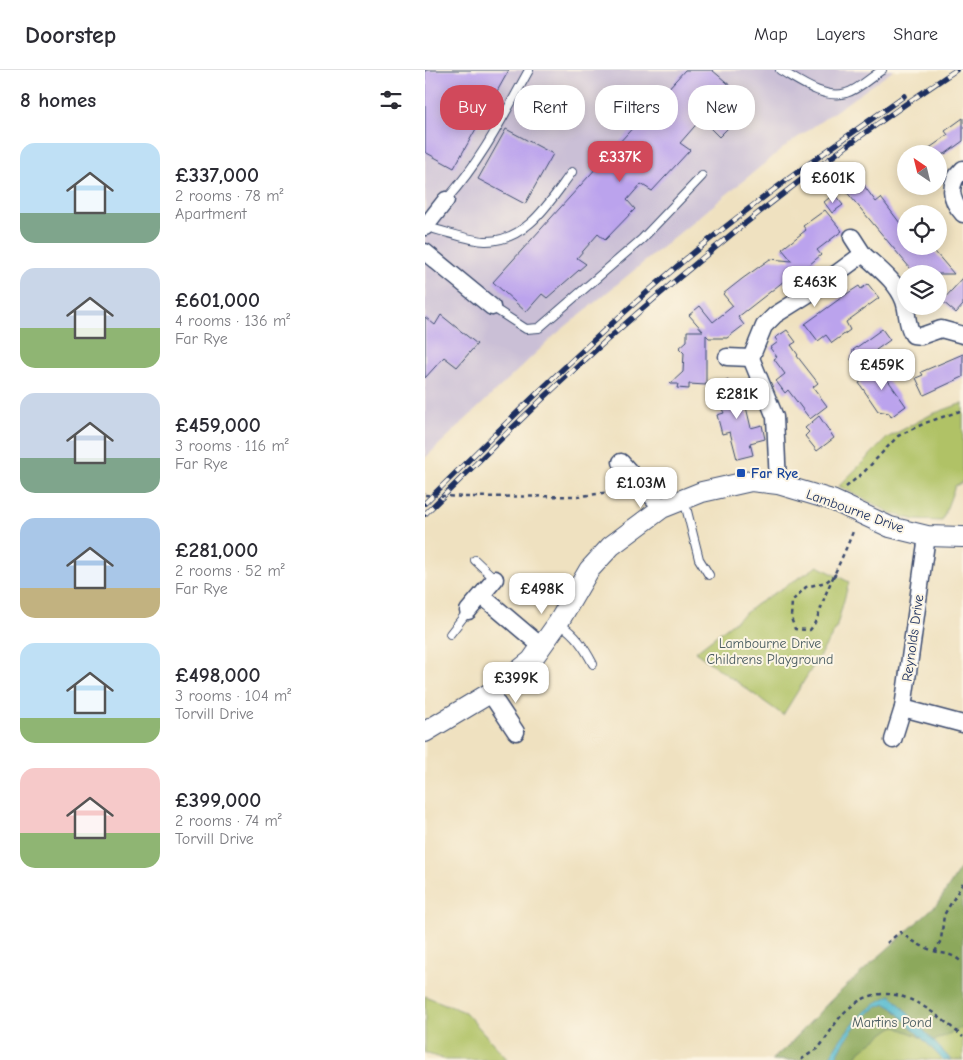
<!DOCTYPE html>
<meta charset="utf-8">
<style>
:root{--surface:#fff;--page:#f2f2f3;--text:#2b2b33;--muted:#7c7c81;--line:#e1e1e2;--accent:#d1495b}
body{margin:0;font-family:"Comic Neue",sans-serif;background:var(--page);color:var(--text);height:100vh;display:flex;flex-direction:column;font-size:19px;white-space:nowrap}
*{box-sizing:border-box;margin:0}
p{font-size:16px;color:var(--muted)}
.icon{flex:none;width:28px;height:28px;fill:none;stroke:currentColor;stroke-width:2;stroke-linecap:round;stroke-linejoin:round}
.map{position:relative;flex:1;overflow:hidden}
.drawer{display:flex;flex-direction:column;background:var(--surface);width:425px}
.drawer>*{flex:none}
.banner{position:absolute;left:15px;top:15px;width:448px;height:45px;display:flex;gap:10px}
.needle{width:32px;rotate:325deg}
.tools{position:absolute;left:472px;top:75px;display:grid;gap:10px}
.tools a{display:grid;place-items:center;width:50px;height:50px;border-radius:50%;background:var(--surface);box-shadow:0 2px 12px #0003;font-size:25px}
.price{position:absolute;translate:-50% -42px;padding:0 11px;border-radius:10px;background:#fff;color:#222;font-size:16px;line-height:32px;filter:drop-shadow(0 1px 2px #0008)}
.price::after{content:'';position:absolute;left:50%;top:30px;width:15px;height:11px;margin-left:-8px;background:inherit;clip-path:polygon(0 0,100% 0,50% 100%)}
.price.current{background:var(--accent);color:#fff}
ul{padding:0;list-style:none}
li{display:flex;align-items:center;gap:15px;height:125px;padding:0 20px}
li span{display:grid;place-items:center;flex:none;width:140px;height:100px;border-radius:15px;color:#555}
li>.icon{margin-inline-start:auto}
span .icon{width:60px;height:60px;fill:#fffc;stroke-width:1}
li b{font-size:21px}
h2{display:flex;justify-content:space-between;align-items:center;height:60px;padding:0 20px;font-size:21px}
.tag{padding:0 18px;border-radius:20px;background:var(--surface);box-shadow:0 2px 12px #0003;font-size:18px;line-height:45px}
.tag.current{background:var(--accent);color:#fff}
header{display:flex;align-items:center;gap:30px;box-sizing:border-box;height:70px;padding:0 25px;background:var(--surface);border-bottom:1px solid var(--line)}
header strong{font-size:24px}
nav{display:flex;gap:28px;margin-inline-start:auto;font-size:18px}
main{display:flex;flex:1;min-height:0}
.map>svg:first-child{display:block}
.industrial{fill:#cabfd6}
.green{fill:#b0c266;stroke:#667862}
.forest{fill:#8ca85b;stroke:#546c5c}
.water{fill:#51b9cf;stroke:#367496}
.building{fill:#bba3ed}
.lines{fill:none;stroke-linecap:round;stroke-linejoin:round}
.service-casing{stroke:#3b4a6d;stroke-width:10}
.minor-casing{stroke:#3b4a6d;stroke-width:19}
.tertiary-casing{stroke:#3b4a6d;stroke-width:22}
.path{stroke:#3b4a6d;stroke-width:2.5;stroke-dasharray:4 4;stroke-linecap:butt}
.service{stroke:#fff;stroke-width:8}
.minor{stroke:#fff;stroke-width:16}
.tertiary{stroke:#fff;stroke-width:20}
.rail-casing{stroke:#1b2f5e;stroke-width:5.5}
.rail{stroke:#fcf5e5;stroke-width:4;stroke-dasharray:11;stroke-linecap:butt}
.path-bridge{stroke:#3b4a6d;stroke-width:2.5;stroke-dasharray:4 4;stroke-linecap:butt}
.transit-dot{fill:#1a4fb4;stroke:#fcf5e5;stroke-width:2}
.labels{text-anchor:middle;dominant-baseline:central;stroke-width:4;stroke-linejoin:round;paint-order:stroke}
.transit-label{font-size:14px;font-weight:bold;fill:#164399;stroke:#fcf5e5;text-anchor:start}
.street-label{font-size:14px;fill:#1b2f5e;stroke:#fcf5e5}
.park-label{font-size:14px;fill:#485b60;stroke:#fcf5e5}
</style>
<header>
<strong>Doorstep</strong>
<nav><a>Map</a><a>Layers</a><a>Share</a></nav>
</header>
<main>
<section class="drawer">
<h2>8 homes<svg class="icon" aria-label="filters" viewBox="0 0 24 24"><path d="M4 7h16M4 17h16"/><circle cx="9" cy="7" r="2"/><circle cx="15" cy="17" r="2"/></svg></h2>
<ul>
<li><span style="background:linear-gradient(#bfe0f5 70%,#7fa58c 0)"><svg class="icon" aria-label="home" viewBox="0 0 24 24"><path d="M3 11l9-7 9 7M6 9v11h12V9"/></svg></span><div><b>£337,000</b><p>2 rooms · 78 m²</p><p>Apartment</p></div></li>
<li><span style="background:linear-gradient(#c9d6e8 60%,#8fb573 0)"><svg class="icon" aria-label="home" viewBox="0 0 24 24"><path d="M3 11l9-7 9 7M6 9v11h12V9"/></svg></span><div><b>£601,000</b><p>4 rooms · 136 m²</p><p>Far Rye</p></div></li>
<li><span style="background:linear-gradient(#c9d6e8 65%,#7fa58c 0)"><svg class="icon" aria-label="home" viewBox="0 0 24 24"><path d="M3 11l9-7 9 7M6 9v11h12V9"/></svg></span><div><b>£459,000</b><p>3 rooms · 116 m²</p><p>Far Rye</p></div></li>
<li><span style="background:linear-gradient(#a9c7e8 70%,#c2b280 0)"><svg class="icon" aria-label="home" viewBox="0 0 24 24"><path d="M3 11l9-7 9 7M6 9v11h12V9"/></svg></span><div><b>£281,000</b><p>2 rooms · 52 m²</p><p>Far Rye</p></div></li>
<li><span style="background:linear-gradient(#bfe0f5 75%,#8fb573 0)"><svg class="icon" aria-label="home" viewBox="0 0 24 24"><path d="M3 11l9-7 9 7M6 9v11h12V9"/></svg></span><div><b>£498,000</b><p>3 rooms · 104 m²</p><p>Torvill Drive</p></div></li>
<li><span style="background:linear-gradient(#f6c9c9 65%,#8fb573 0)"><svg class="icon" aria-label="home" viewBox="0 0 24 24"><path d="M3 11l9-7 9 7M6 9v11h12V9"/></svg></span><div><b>£399,000</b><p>2 rooms · 74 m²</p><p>Torvill Drive</p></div></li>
</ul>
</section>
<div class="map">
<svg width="538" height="990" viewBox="0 0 538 990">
<rect width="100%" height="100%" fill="#fcf5e5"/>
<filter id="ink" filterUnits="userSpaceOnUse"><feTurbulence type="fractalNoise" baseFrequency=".02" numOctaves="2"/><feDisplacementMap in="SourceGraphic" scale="10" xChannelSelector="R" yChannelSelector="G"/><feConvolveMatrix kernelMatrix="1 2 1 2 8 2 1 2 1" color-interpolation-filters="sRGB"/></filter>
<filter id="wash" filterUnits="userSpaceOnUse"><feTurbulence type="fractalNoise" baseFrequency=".0096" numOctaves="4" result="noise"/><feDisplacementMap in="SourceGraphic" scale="20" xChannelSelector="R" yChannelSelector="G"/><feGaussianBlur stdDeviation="1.12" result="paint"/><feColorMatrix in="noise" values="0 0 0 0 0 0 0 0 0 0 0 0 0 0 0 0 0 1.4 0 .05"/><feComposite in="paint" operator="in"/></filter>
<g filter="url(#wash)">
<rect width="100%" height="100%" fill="#efe1c0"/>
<!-- industrial -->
<polygon class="industrial" points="0,0 469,0 362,75 130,265 0,388"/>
<!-- green -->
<g class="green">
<polygon points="538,333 538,412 530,416 517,451 491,450 468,444 414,416 462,368 507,344"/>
<polygon points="393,496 424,512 411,559 358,645 270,582 332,534"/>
<polygon points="0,926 40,942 83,990 21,990 0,983"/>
<polygon points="407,929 538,951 538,990 346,990 363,976"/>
</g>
<!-- forest -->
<polygon class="forest" points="538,794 538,960 536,958 507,972 469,956 435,981 429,990 346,990 363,976 407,929 513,833"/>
<!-- water -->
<path class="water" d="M466,925L526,990H518L468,938L461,934C437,940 420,969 410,990H403C418,962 437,939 466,925Z"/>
<g id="blocks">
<!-- building -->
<g class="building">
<polygon points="0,0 84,0 29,98 0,82"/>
<polygon points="260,0 287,0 327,34 294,67 276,49 255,73 265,80 227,121 216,114 202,130 210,139 180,170 173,164 152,188 161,194 122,228 117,224 101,242 68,212"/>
<polygon points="538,48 538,71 520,84 496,84 523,65 520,61"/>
<polygon points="81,59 128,84 100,134 53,109"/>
<polygon points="434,109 451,132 456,128 481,161 481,176 505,176 529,204 490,204 420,120"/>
<polygon points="409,124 418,135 407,143 399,132"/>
<polygon points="400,140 417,161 392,180 396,185 361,214 359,211 313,247 319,255 302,268 284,268 281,265 281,315 264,314 264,319 252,318 253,314 245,314 258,302 259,283 254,278 262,271 262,261 278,261 264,245 275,236 288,252 308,236 298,224 317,209 345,189 367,191 357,179 381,160 378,156"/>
<polygon points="538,208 538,235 531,243 517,231"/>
<polygon points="443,214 454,228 421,252 425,260 407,273 401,265 393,271 380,254 420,225 434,216 436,219"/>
<polygon points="16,245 52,274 32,297 19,287 0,308 0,247 10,255"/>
<polygon points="457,259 465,270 451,280 457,288 449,294 426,290 428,280"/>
<polygon points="362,260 371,272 366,275 373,285 372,286 393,313 388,317 402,336 385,349 363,320 360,323 351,311 360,304 349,289 352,287 345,278 353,272 350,268"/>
<polygon points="538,284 538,307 499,325 491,308 498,305 496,302"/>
<polygon points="456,293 463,303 460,306 481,336 466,347 464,343 453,341 434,313 440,309 438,306"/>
<polygon points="303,310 306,315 309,313 321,337 326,358 337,355 340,369 325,373 328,385 312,389 305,362 297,364 292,345 299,343 287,318"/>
<polygon points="394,346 409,368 392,381 380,366 384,362 380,358"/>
</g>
</g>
</g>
<g filter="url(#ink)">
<use href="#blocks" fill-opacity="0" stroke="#3b4a6d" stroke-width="1"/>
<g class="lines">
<defs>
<g id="service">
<path d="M355,0C373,10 399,30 421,23C433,20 446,7 457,0"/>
<path d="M21,130C57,90 78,47 104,0"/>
<path d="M0,157C17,160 45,171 60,171C102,172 125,131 147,102"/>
<polyline points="67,237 101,259 114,258 217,169 277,106"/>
<polyline points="259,429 274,489 284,505"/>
<polyline points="50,490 70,509"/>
<path d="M135,554C151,565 159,577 168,594"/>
<polyline points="25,564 43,541"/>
</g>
<g id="minor">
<path d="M538,99C523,113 524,129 538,144"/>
<polyline points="0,157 21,130"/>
<polyline points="427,167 438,184"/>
<polyline points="0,182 67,237"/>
<polyline points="302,287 326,288"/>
<polyline points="196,392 237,438"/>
<path d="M353,414L350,347L326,288L339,256L350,245L385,223L438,184C453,198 472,212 479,231C483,242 481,255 488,265L496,266L516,259L538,265"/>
<polyline points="57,526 116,576"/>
<polyline points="43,541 70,509"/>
<polyline points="65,623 91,662"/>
<polyline points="478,638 538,654"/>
<polyline points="468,670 478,638 502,466"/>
</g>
<polyline id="tertiary" points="0,662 65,623 106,591 133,553 164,500 186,476 237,438 277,422 326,411 353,414 407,430 465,457 502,466 538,467"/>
</defs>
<!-- service casing -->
<use href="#service" class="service-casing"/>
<!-- minor casing -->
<use href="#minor" class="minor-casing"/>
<!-- tertiary casing -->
<use href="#tertiary" class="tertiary-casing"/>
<!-- path -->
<g class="path">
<polyline points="421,417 439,402 473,366 500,353 538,340"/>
<polyline points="40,427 156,426 201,420"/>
<path d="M411,504L401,512L381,517L367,531L366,548L370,559L385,560C395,547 396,535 402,521C411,500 421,480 429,459"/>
<path d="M462,873L475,862C486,870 496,877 509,881C523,885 526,883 538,893"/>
<polyline points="510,882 516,870 519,845 538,813"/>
<path d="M376,990C382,985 390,981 395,976C405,964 411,949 423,939C464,903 506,939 538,967"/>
</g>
<!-- service -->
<use href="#service" class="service"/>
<!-- minor -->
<use href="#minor" class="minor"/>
<!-- tertiary -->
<use href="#tertiary" class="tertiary"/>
<defs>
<g id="rail">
<path d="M0,433C83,351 166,269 256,193C327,133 403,80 479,26"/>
<path d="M0,444C47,398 93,351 141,307C263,195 393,91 531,0"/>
</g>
</defs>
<!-- rail casing -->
<use href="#rail" class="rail-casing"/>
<!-- rail -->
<use href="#rail" class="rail"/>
<!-- path-bridge -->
<polyline class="path-bridge" points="0,425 40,427"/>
</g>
</g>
<!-- markers -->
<rect class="transit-dot" x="311" y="398" width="10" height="10" rx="2.5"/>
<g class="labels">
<!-- transit labels -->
<g class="transit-label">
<text x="326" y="403">Far Rye</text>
</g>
<!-- street labels -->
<g class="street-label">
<text transform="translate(430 441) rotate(20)">Lambourne Drive</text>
<text transform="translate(488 568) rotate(-82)">Reynolds Drive</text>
</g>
<!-- park labels -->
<g class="park-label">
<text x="345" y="573">Lambourne Drive<tspan x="345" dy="16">Childrens Playground</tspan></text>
<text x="467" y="952">Martins Pond</text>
</g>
</g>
</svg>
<div class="tools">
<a><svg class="needle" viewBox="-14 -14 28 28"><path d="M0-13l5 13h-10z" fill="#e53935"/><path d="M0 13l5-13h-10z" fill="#7c7c81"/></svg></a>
<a><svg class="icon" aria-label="locate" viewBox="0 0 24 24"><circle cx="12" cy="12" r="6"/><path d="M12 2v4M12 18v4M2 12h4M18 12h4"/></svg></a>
<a><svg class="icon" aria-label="layers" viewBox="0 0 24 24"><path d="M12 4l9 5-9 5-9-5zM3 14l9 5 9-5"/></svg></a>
</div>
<b class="price current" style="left:195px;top:113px">£337K</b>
<b class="price" style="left:408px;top:134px">£601K</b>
<b class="price" style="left:390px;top:238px">£463K</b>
<b class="price" style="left:457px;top:321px">£459K</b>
<b class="price" style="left:312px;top:350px">£281K</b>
<b class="price" style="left:216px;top:439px">£1.03M</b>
<b class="price" style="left:117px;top:545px">£498K</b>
<b class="price" style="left:91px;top:634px">£399K</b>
<div class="banner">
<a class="tag current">Buy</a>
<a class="tag">Rent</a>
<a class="tag">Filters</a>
<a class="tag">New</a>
</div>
</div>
</main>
